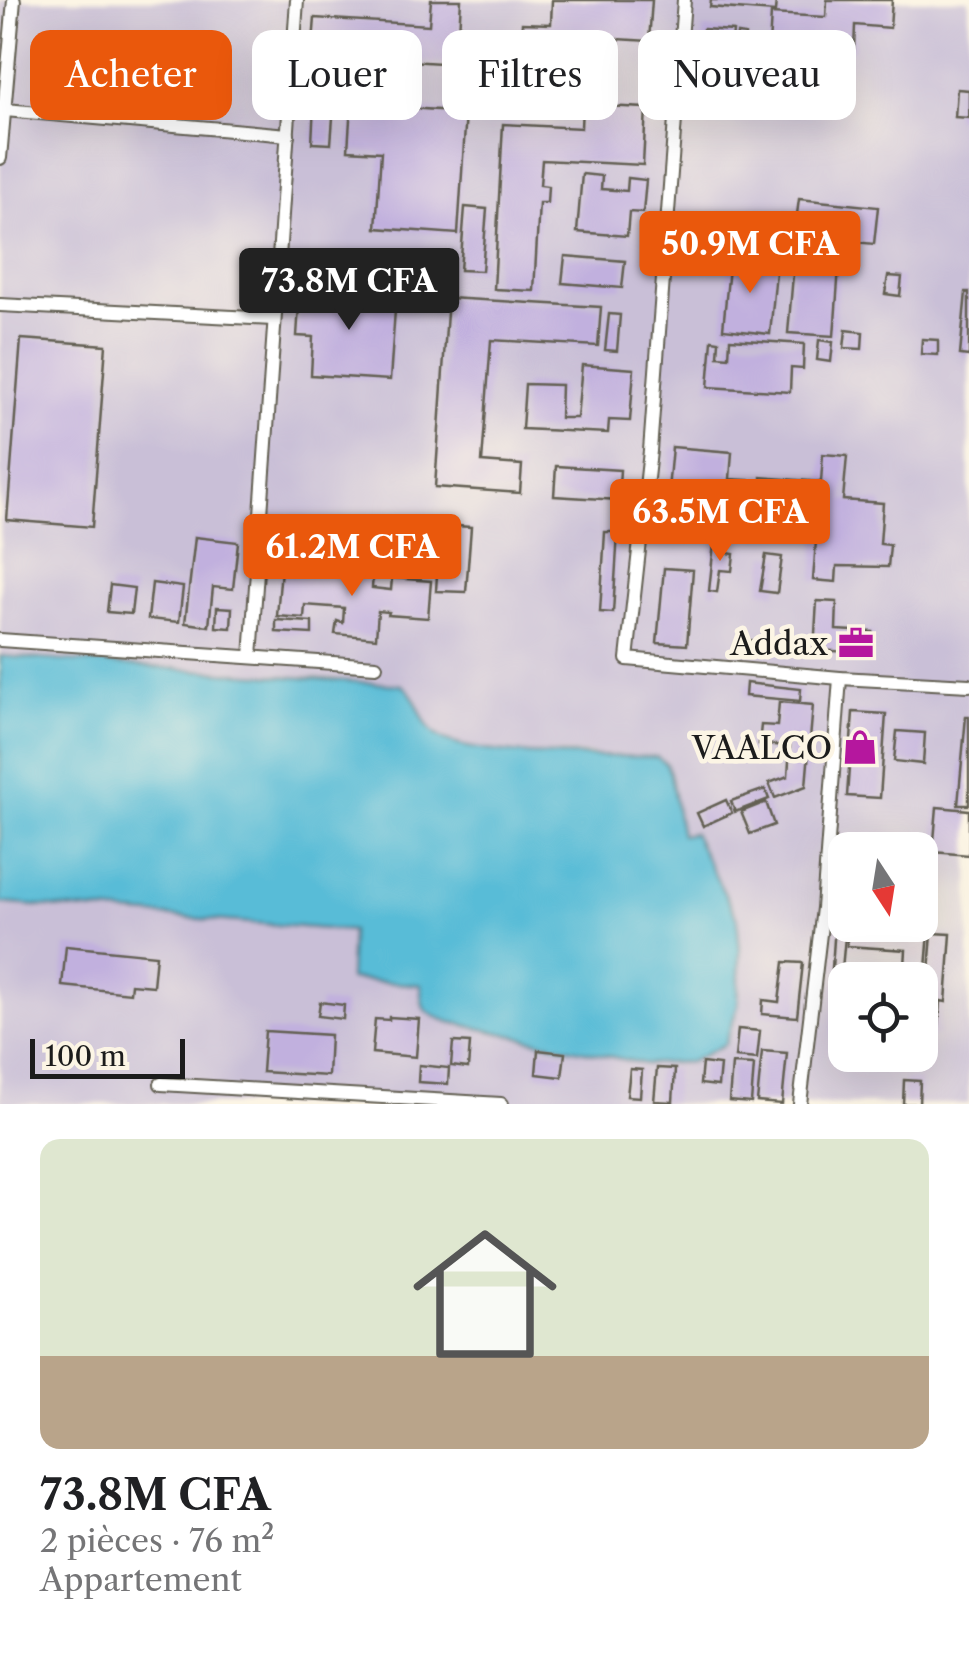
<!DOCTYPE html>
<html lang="fr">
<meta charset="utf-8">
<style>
:root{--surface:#fff;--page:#f2f2f2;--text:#202124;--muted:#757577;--accent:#ea580c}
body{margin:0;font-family:"Libre Caslon Text",serif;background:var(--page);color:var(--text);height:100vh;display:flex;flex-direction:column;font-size:38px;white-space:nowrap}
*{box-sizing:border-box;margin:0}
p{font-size:32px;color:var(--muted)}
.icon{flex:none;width:55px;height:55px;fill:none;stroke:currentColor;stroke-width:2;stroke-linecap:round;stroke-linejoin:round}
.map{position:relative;height:1104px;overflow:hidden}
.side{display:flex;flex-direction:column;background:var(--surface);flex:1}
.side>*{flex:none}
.guide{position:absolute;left:30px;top:30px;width:910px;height:90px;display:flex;gap:20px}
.needle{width:65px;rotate:168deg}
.buttons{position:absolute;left:828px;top:832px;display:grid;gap:20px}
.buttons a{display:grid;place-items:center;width:110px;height:110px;border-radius:20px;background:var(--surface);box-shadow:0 10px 40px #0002;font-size:50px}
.scale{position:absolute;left:30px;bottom:25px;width:155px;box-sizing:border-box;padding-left:10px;border:5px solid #1c1c1c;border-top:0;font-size:28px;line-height:35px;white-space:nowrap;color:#1c1c1c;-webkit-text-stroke:8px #fcf5e5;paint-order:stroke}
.price{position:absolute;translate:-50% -85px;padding:0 22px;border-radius:10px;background:var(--accent);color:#fff;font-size:32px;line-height:65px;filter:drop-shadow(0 2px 5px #0008)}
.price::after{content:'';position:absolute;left:50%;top:60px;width:30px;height:22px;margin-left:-15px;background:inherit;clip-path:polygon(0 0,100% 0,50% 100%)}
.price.current{background:#222;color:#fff}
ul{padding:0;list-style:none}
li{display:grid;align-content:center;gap:20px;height:530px;padding:0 40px}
li span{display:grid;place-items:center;height:310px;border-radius:20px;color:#555}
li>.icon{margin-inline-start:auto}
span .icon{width:180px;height:180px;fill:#fffc;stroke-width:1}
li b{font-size:42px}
.chip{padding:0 35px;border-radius:20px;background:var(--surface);box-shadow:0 10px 40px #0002;font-size:35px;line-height:90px}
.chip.current{background:var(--accent);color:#fff}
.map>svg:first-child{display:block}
.industrial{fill:#c9bfd7;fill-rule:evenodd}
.water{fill:#59bcd7;stroke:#3a6c7a;stroke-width:2.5}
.building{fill:#c1b0de}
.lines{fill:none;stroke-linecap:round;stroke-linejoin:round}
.street-casing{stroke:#636053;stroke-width:16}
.street{stroke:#fff;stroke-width:12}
.labels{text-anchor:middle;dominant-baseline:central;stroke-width:9;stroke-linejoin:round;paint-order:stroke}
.poi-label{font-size:32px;fill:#1c1c1c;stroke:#fcf5e5;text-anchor:end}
</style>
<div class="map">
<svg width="969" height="1104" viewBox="0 0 969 1104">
<rect width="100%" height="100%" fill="#fcf5e5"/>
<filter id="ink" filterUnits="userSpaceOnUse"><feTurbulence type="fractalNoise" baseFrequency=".01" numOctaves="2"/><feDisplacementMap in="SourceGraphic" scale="20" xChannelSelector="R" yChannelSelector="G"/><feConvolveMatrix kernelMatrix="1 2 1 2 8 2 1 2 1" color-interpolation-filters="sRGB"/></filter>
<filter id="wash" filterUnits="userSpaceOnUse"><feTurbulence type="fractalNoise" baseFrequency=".0048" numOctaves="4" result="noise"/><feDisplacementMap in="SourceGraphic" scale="40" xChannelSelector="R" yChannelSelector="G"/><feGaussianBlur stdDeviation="2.25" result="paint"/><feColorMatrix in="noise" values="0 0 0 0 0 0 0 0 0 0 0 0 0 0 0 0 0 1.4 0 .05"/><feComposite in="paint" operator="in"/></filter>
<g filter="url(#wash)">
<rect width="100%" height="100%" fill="#e7dfba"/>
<!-- industrial -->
<path class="industrial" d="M0,0H969V1104H0V903L352,931L350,979L421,985L420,1002L450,1022L645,1064L738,1006L740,951L737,918L681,835L670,773L592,754L506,753L451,744L432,733L410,692L340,679L0,656ZM845,850H920V925H845ZM845,980H920V1055H845Z"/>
<!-- water -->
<path class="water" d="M0,656L402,685C419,696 420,723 436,735C467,760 611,755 657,757L666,764L670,773L681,835L693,833L737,918L740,951L738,1006L725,1044L690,1062L645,1064L450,1022C426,1013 420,1012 421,985L349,979L351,931L0,903Z"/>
<g id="blocks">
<!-- building -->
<g class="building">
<polygon points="431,0 461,0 457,64 312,55 315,18 429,25"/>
<polygon points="552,0 652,0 649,41 521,33 522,23 551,24"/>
<polygon points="711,0 776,0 775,12 710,7"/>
<polygon points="827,0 892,0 890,28 855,25 854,50 769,45 771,14 826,17"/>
<polygon points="703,29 733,31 732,42 736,42 737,34 745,35 745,43 762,44 762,55 690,49 691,39 702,40"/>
<polygon points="698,58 843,69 841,102 695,92"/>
<polygon points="515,70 546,73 545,85 514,82"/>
<polygon points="552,83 570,85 568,112 549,111"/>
<polygon points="957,89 969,90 969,118 955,117"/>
<polygon points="314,103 334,104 331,144 312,143"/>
<polygon points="351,104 466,112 458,234 376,228 381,152 348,150"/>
<polygon points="582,105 646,108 643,165 542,160 540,185 548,186 547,203 539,203 534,291 494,289 503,124 581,128"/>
<polygon points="582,174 602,176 601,189 627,191 628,178 646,180 643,213 629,212 627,236 577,232"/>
<polygon points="799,199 878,207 874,244 854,242 856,225 817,221 814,239 794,237"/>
<polygon points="465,207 487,209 482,271 460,270"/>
<polygon points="565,256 625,261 622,288 562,283"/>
<polygon points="730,257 777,262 770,334 723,329"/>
<polygon points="794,263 839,267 834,336 788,333"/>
<polygon points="888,276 902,277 900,296 885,294"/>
<polygon points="300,290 396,296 390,380 311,375 313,337 297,336"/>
<polygon points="966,292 969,292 969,356 960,355"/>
<polygon points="448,298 601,307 598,346 491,340 482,462 522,465 520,493 435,487"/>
<polygon points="609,314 620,315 617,351 605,350"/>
<polygon points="846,330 863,332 862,349 844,348"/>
<polygon points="21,339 106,345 92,527 7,520"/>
<polygon points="730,339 804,344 803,369 791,368 790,392 708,387 712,340 719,341 718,356 729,357"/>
<polygon points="922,339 938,340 938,355 921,354"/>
<polygon points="819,340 833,342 831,362 817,360"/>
<polygon points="582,365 634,369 630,421 609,420 608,433 522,429 525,384 561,385 560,418 577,418"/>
<polygon points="672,447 732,452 730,479 761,481 761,477 821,482 823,454 847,456 843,500 883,503 880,544 890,545 888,567 837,566 836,582 813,580 819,501 668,490"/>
<polygon points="556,466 620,470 618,500 554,496"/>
<polygon points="766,501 795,503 795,518 765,516"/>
<polygon points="440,525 471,527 466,592 436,591"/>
<polygon points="605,532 618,532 613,613 600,612"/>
<polygon points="195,537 238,542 233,589 213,587 209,626 185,623"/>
<polygon points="714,543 728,544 727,553 734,554 732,571 720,570 717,592 709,591"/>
<polygon points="766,555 782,557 777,593 760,591"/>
<polygon points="664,568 693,570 687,645 657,643"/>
<polygon points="281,569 373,576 372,588 391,590 392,578 431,581 428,618 388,615 389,612 378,611 376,638 335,634 337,621 343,623 344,608 305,605 304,618 277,616"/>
<polygon points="152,583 183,587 179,622 148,619"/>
<polygon points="110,585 134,588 131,614 107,612"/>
<polygon points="817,601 837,602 836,630 873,632 871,653 814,650"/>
<polygon points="217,607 232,608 231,628 216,627"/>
<polygon points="276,620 312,622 312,634 276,632"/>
<polygon points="748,640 783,643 783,654 748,652"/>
<polygon points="746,683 801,689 800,701 745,696"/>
<polygon points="779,702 813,705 806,786 775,798 769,783 788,776 790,746 759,744 761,725 777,726"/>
<polygon points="853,712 886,714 880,798 847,796"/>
<polygon points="966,716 969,716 969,805 958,805"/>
<polygon points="897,731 925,733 923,764 894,761"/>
<polygon points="765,789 769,799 735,812 731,801"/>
<polygon points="726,800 732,813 703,826 697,813"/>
<polygon points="766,802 774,825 750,834 741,812"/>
<polygon points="937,807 969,810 969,855 933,852"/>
<polygon points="835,925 846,926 842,969 832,968"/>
<polygon points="848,927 929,932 926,968 905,966 906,950 847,946"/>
<polygon points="932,933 951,934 946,1002 941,1001 938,1037 924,1036"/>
<polygon points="66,946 156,955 153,986 131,984 130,993 62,986"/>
<polygon points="784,962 803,963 797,1017 762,1014 763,1000 779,1002"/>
<polygon points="835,984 845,985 845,1044 831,1043"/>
<polygon points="320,1002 344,1005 343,1019 318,1016"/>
<polygon points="389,1017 419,1019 416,1057 372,1053 375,1019 389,1020"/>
<polygon points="738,1029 760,1031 757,1059 735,1057"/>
<polygon points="265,1031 330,1035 328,1076 262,1072"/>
<polygon points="453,1042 470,1043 468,1068 451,1066"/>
<polygon points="833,1044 845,1045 845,1055 919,1055 919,1064 832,1057"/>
<polygon points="538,1050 565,1053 562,1077 536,1074"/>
<polygon points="762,1051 787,1053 782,1104 757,1102"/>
<polygon points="702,1063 720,1065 718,1086 700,1084"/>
<polygon points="732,1064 754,1065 751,1103 729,1101"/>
<polygon points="419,1065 449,1068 448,1084 418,1082"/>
<polygon points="657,1068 675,1069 673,1102 654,1101"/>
<polygon points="630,1069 642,1070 640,1097 627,1096"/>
<polygon points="904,1080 920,1081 919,1104 903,1104"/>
</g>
</g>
</g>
<g filter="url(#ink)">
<use href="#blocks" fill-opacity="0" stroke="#636053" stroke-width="2.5"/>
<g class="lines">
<defs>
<g id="street">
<polyline points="684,0 650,451 627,659 840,678 969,685"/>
<polyline points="5,110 288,135"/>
<polyline points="0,158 14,0"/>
<polyline points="0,305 274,319"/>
<polyline points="0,640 376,666"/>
<polyline points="251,657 297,0"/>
<polyline points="161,1084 501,1104"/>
<polyline points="800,1104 823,908 840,678"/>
</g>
</defs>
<!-- street casing -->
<use href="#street" class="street-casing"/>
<!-- street -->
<use href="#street" class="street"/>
</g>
</g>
<!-- icons -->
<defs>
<symbol id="office-bare" viewBox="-9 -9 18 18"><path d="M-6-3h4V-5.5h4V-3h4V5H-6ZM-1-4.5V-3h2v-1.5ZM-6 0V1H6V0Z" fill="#b5179e" stroke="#fcf5e5" stroke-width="2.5" paint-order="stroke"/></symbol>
<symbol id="shop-bare" viewBox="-9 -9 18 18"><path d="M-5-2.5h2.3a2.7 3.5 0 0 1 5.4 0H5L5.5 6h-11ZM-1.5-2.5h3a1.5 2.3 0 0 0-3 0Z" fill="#b5179e" stroke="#fcf5e5" stroke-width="2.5" paint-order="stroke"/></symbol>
</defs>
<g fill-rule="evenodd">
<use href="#office-bare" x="831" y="618" width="50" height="50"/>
<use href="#shop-bare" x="835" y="722" width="50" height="50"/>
</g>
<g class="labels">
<!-- poi labels -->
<g class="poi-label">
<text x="828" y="643">Addax</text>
<text x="832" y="747">VAALCO</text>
</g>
</g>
</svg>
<div class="buttons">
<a><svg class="needle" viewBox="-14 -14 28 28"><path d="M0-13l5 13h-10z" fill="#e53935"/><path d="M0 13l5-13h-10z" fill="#757577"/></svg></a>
<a><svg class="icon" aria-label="locate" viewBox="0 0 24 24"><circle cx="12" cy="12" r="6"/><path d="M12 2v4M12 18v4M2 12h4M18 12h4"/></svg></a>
</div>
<div class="scale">100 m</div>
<b class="price" style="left:750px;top:296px">50.9M CFA</b>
<b class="price current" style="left:349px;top:333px">73.8M CFA</b>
<b class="price" style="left:720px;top:564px">63.5M CFA</b>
<b class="price" style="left:352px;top:599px">61.2M CFA</b>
<div class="guide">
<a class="chip current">Acheter</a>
<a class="chip">Louer</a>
<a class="chip">Filtres</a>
<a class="chip">Nouveau</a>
</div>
</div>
<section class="side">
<ul>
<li><span style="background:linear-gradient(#dfe7d0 70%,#b9a48a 0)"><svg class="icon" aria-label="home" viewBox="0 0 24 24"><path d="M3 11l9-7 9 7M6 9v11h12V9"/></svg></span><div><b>73.8M CFA</b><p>2 pièces · 76 m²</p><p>Appartement</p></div></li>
</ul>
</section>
